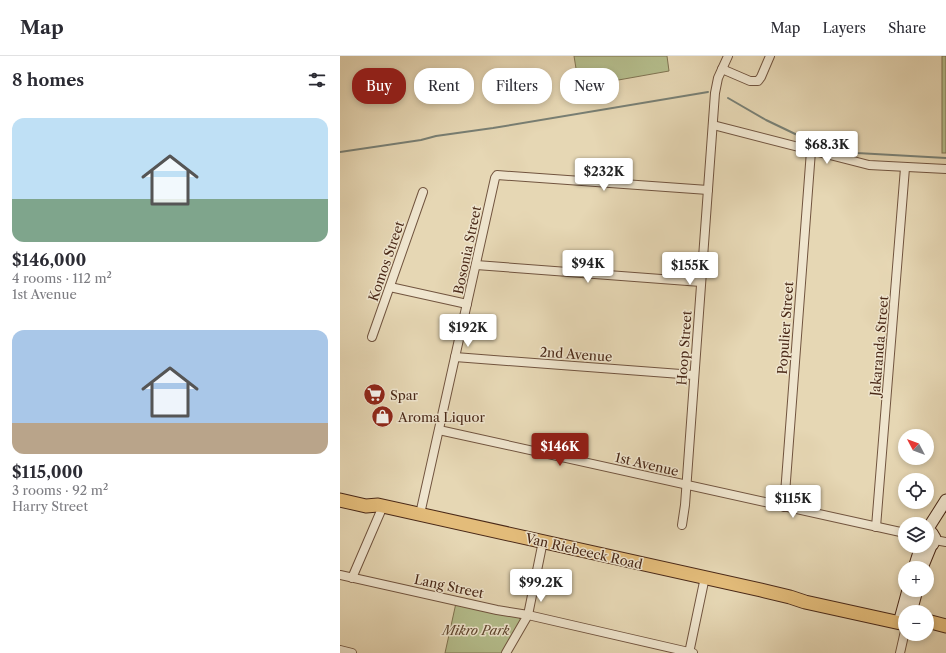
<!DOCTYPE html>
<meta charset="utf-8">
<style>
:root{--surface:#fff;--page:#f2f2f3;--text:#2b2b33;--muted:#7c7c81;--line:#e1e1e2;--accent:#8f2418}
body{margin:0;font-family:"Libre Caslon Text",serif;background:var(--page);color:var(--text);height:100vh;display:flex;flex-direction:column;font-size:15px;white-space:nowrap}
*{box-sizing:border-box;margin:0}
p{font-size:13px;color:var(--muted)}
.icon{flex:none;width:22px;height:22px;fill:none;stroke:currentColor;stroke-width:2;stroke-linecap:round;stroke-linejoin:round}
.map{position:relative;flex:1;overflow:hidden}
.details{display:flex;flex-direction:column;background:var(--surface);width:340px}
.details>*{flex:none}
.banner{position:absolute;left:12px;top:12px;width:380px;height:36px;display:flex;gap:8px}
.needle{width:26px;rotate:311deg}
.controls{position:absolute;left:558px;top:373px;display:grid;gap:8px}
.controls a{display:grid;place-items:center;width:36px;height:36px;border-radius:50%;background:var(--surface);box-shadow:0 2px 6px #0003;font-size:20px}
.price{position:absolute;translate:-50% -34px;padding:0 9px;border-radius:4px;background:#fff;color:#222;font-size:13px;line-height:26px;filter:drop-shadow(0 1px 2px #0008)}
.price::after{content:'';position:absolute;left:50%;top:24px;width:12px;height:9px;margin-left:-6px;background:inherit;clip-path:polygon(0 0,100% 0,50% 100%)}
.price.current{background:var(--accent);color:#fff}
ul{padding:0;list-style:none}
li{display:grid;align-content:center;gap:8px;height:212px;padding:0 12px}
li span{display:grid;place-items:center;height:124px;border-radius:12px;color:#555}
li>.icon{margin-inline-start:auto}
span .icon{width:72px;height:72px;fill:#fffc;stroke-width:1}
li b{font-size:17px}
h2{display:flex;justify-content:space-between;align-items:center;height:48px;padding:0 12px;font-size:17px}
.tag{padding:0 14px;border-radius:16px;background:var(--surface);box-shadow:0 2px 6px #0003;font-size:14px;line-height:36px}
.tag.current{background:var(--accent);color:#fff}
header{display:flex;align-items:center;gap:24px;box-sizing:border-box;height:56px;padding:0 20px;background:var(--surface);border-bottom:1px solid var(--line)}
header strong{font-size:19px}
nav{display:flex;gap:22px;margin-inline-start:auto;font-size:14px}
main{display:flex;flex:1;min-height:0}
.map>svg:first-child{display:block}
.green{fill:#b5be8d;stroke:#807452}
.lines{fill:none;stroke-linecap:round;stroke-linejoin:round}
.stream{stroke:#787f74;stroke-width:2}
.street-casing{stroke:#71543f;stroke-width:10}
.secondary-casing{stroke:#4a2918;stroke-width:13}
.primary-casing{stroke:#4a2918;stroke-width:15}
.street{stroke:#efe5ce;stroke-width:8}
.secondary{stroke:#efe5ce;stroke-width:11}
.primary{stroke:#e3bc7a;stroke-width:13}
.labels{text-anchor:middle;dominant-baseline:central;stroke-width:3;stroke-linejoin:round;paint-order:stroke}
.street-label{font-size:13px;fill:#4a2918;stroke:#efe5ce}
.poi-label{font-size:13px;fill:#4a2918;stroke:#efe5ce;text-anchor:start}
.park-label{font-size:13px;font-style:italic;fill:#5f472f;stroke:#efe5ce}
</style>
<header>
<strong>Map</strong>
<nav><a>Map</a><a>Layers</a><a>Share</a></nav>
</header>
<main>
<section class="details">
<h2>8 homes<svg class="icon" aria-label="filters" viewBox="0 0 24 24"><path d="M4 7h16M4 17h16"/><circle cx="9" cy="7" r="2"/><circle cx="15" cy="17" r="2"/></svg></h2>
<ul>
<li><span style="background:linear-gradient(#bfe0f5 65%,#7fa58c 0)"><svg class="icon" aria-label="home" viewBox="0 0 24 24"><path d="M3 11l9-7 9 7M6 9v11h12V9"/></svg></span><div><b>$146,000</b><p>4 rooms · 112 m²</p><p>1st Avenue</p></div></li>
<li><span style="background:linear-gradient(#a9c7e8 75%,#b9a48a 0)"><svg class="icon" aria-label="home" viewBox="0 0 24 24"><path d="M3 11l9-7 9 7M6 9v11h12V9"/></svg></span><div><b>$115,000</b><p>3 rooms · 92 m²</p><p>Harry Street</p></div></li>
</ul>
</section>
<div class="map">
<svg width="606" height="597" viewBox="0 0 606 597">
<rect width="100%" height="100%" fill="#e6d7b4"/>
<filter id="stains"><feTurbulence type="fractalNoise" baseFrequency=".005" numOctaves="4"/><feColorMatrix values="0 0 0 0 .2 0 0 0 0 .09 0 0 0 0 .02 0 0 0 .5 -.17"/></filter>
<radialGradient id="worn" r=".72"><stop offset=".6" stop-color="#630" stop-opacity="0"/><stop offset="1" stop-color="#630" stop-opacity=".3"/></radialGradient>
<!-- green -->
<g class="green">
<polygon points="234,0 327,0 329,15 239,31"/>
<rect x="602" y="0" width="4" height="97"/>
<polygon points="116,547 178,561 181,564 162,597 105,597"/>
</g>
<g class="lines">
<!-- stream -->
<g class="stream">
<polyline points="388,42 426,64 474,87 488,87 517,97 606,102"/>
<polyline points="0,96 81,84 96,80 153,72 368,36"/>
</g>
<defs>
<g id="street">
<polyline points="382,13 410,25 418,25 421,21 430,0"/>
<polyline points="373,69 529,109 606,113"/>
<polyline points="136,209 361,226"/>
<polyline points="50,231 127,248"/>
<polyline points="32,281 83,136"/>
<polyline points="115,301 354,319"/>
<polyline points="99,374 565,477"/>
<polyline points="444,451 471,95"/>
<polyline points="80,458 155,122 157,119 368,134"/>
<polyline points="342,469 345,449 375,37 378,22 388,0"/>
<polyline points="536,471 565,112"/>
<polyline points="595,484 606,486"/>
<polyline points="0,519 157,554 188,559 353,597"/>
<polyline points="12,522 43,450"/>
<polyline points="0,594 12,597"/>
<polyline points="166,597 188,559 203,485"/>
<polyline points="349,597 365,521"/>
<polyline points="560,597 565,575"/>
</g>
<g id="secondary">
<polyline points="587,474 606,444"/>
<polyline points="587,476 592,477 595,482 593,488 587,490"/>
<polyline points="574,512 581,490"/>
<polyline points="582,512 591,490"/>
<polyline points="571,556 577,534"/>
<polyline points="559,567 568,534"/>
</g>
<g id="primary">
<polyline points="0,444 26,450 38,449 421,534 450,541 465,546 565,568"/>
<polyline points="587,565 606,570"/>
</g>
</defs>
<!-- street casing -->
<use href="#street" class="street-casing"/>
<!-- secondary casing -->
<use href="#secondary" class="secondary-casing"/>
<!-- primary casing -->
<use href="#primary" class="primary-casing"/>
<!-- street -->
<use href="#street" class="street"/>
<!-- secondary -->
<use href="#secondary" class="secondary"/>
<!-- primary -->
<use href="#primary" class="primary"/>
</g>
<!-- icons -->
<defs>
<symbol id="supermarket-disc" viewBox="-11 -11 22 22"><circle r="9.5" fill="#8f2418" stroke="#efe5ce"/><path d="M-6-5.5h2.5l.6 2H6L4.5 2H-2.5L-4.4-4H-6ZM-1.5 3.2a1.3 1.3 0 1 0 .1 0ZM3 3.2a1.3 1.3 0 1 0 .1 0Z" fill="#fff"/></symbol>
<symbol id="shop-disc" viewBox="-11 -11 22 22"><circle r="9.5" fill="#8f2418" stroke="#efe5ce"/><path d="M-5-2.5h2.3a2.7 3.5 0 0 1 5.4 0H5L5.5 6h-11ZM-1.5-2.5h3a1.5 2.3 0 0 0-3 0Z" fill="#fff"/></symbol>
</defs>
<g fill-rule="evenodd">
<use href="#supermarket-disc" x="22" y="326" width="25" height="25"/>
<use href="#shop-disc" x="30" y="348" width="25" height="25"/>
</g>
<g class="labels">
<!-- street labels -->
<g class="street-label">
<text transform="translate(127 194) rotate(-78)">Bosonia Street</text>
<text transform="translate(46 205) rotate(-71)">Komos Street</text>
<text transform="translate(445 272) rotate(-86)">Populier Street</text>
<text transform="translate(539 290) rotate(-85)">Jakaranda Street</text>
<text transform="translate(344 292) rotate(-86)">Hoop Street</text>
<text transform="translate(236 298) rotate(4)">2nd Avenue</text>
<text transform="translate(307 408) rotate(13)">1st Avenue</text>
<text transform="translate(244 495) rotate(13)">Van Riebeeck Road</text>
<text transform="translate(109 530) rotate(12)">Lang Street</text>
</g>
<!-- poi labels -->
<g class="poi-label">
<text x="50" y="339">Spar</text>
<text x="58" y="361">Aroma Liquor</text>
</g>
<!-- park labels -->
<g class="park-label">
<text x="136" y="574">Mikro Park</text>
</g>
</g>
<rect width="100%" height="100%" filter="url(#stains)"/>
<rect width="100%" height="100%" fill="url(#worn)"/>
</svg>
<div class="controls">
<a><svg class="needle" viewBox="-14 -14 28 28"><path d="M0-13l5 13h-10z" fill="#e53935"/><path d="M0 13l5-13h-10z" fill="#7c7c81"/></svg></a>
<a><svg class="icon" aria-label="locate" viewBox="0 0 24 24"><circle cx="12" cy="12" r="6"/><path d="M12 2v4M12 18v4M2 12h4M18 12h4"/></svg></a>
<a><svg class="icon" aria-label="layers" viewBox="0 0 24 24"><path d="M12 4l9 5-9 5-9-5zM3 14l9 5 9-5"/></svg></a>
<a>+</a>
<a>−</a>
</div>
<b class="price" style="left:487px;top:109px">$68.3K</b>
<b class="price" style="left:264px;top:136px">$232K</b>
<b class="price" style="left:248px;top:228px">$94K</b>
<b class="price" style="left:350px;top:230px">$155K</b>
<b class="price" style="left:128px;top:292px">$192K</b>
<b class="price current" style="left:220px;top:411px">$146K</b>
<b class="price" style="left:453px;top:463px">$115K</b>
<b class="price" style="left:201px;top:547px">$99.2K</b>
<div class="banner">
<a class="tag current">Buy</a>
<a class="tag">Rent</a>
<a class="tag">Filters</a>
<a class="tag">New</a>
</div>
</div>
</main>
